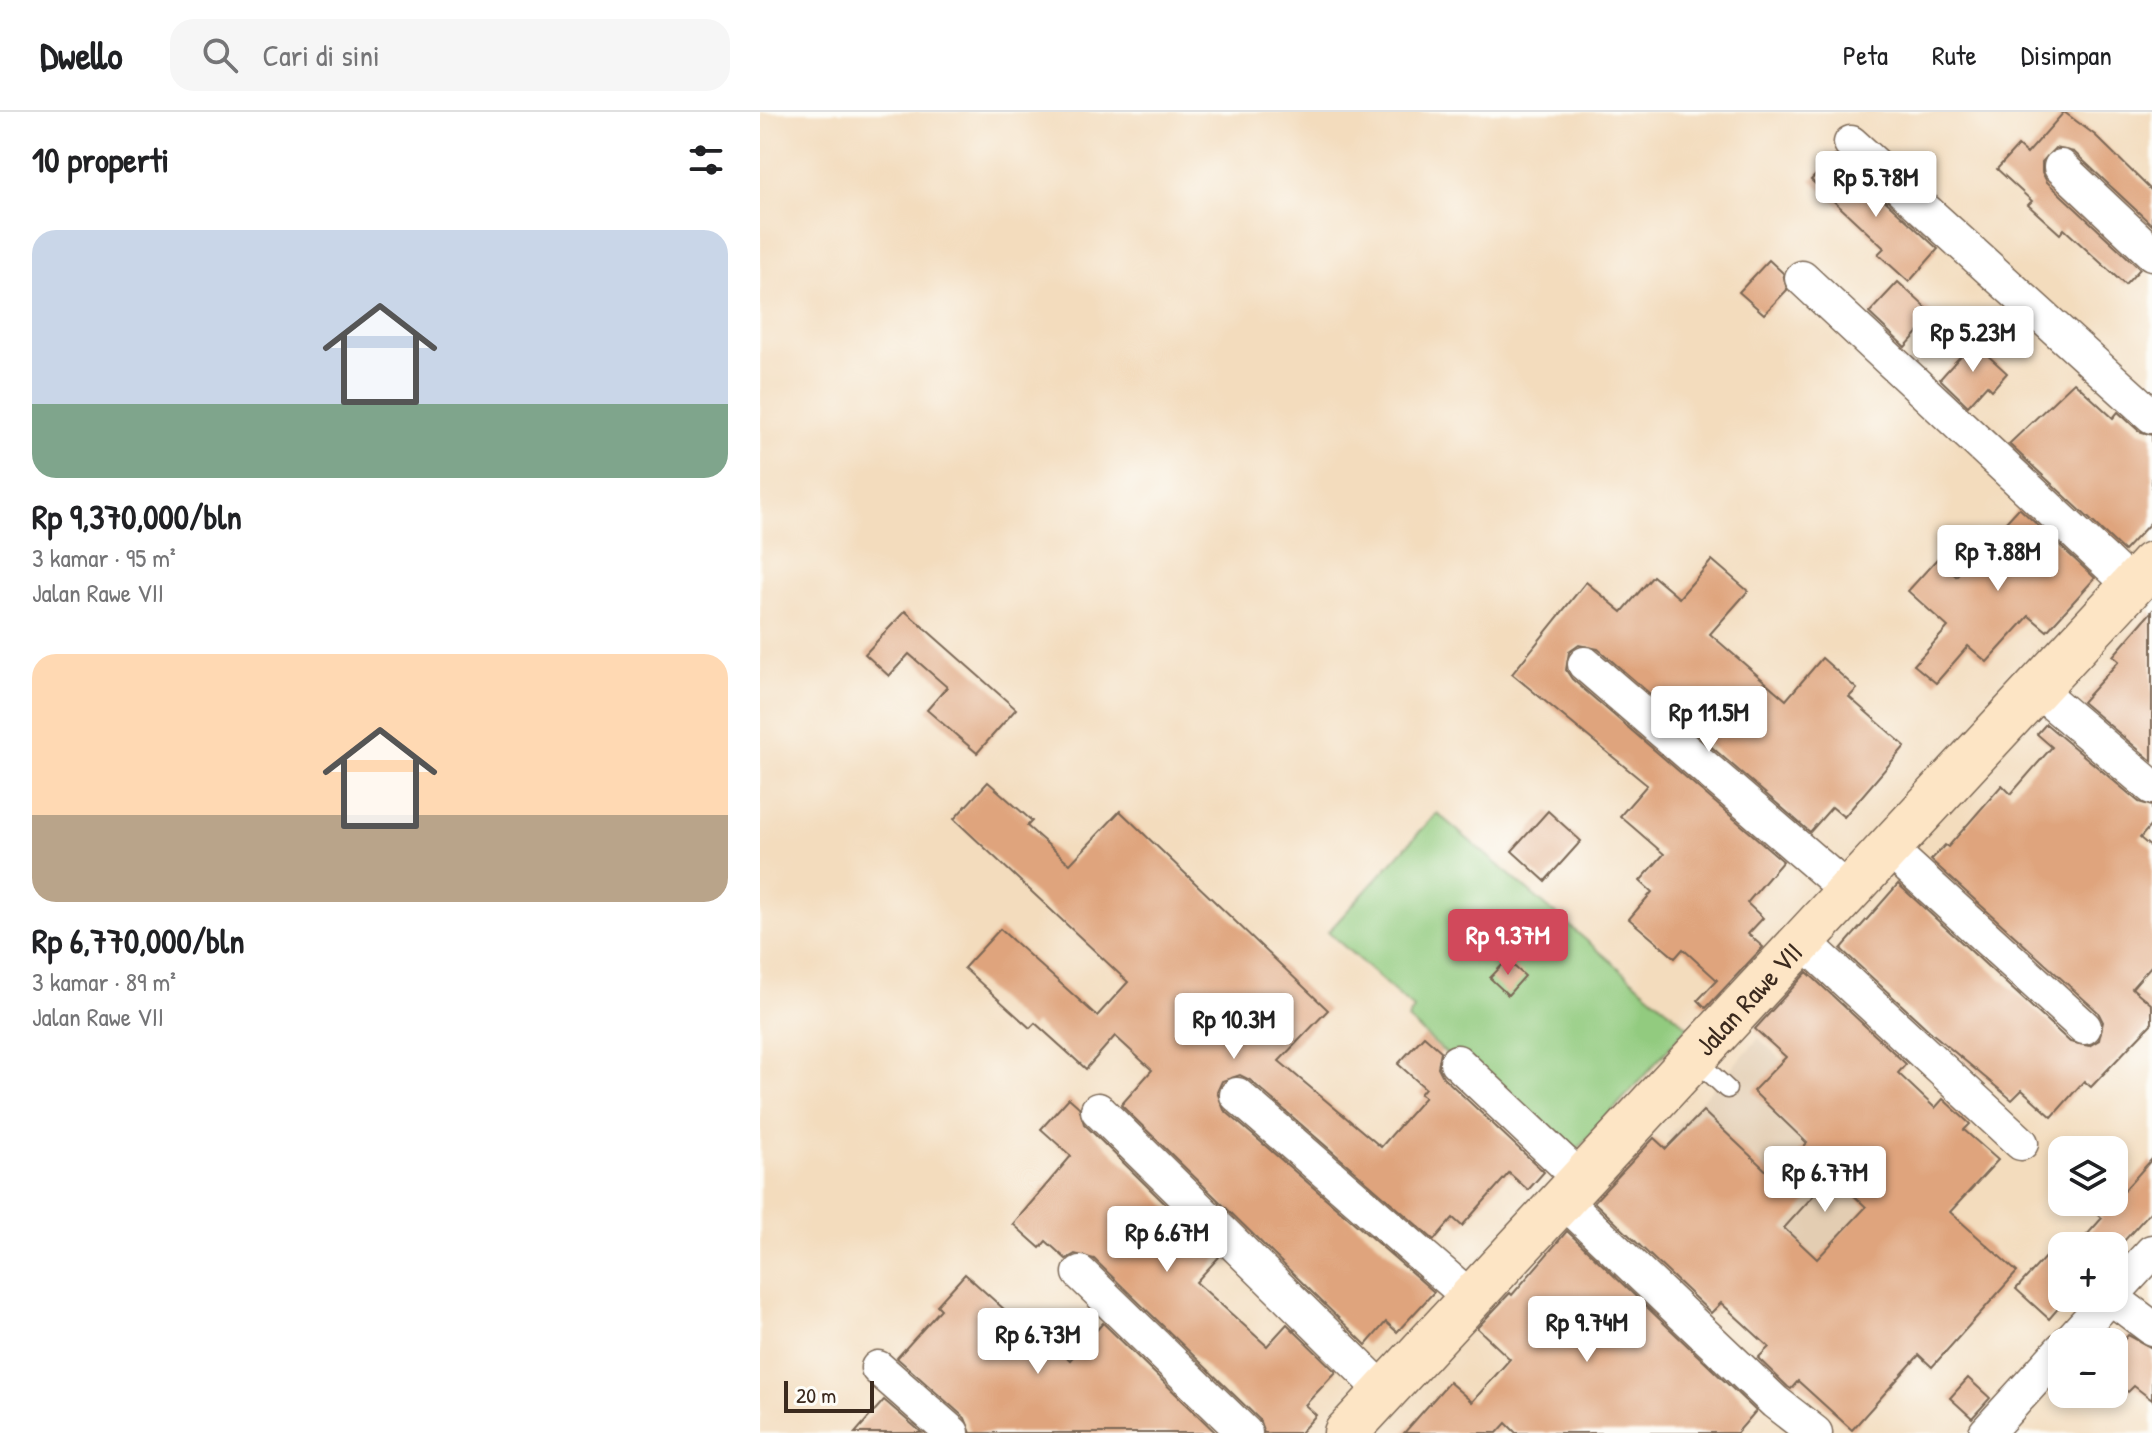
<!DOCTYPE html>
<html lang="id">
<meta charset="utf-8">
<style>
:root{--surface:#fff;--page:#f6f6f6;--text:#202124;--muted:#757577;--line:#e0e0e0;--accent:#d1495b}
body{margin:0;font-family:"Patrick Hand",sans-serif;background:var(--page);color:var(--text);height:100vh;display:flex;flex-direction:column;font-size:30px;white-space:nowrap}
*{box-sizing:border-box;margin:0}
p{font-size:26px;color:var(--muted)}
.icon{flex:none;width:44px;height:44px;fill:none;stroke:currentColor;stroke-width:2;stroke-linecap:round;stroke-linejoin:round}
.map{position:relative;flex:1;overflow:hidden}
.side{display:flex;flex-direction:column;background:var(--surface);width:760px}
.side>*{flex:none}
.tools{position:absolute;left:1288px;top:1024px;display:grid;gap:16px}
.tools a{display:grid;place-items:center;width:80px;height:80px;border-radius:16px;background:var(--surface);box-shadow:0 4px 12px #0003;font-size:40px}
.scale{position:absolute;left:24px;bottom:20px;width:90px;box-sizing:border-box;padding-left:8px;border:4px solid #3b2a1e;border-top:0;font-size:22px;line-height:28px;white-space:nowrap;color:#3b2a1e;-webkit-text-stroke:6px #fdfcf7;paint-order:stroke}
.price{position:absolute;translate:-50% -68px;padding:0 18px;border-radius:8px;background:#fff;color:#222;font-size:26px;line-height:52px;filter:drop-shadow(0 2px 4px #0008)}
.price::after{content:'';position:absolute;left:50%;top:48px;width:24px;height:18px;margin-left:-12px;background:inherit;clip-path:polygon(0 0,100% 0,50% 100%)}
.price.active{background:var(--accent);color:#fff}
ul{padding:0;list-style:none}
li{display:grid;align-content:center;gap:16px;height:424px;padding:0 32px}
li span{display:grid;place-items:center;height:248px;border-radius:24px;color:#555}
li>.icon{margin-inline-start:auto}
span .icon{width:144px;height:144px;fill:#fffc;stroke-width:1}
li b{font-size:34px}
h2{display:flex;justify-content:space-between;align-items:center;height:96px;padding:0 32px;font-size:34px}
header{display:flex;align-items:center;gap:48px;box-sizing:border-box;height:112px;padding:0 40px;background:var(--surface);border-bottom:2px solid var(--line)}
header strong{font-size:38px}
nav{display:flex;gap:44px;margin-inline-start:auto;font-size:28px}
.search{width:560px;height:72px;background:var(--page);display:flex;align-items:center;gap:20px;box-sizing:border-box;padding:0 28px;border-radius:24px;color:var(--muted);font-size:30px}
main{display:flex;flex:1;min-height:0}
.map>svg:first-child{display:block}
.built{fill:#e3cdb2}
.green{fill:#92cb7f;stroke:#667a4e;stroke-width:2}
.building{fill:#dfa47d;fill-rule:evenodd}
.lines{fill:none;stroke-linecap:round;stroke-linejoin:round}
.service-casing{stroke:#7b6856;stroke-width:21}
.minor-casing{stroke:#7b6856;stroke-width:37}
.secondary-casing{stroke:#7b6856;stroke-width:47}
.service{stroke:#fff;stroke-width:18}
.minor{stroke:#fff;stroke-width:34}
.secondary{stroke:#fde5c5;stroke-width:44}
.labels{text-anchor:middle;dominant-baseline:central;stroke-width:7;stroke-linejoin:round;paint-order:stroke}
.street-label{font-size:28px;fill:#3b2a1e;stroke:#fdfcf7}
</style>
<header>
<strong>Dwello</strong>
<div class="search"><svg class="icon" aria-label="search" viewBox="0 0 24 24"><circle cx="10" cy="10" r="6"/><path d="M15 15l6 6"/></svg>Cari di sini</div>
<nav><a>Peta</a><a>Rute</a><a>Disimpan</a></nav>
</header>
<main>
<section class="side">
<h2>10 properti<svg class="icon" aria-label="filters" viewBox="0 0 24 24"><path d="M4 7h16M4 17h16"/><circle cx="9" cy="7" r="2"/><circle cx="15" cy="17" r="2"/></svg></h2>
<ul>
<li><span style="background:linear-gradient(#c9d6e8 70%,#7fa58c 0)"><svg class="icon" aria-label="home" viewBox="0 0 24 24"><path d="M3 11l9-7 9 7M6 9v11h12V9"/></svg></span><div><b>Rp 9,370,000/bln</b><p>3 kamar · 95 m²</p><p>Jalan Rawe VII</p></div></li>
<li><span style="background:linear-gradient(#ffd9b3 65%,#b9a48a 0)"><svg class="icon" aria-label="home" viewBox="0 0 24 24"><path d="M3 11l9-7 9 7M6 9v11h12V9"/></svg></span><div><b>Rp 6,770,000/bln</b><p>3 kamar · 89 m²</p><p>Jalan Rawe VII</p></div></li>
</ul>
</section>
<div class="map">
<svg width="1392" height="1321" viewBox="0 0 1392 1321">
<rect width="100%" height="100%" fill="#fdfcf7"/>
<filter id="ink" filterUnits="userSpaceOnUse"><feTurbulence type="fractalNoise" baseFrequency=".0125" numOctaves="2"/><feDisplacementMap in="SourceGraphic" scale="16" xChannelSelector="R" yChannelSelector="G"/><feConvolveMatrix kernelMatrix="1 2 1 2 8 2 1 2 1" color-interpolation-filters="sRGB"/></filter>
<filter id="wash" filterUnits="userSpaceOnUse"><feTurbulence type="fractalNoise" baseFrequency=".006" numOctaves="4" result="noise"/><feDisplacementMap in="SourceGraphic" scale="32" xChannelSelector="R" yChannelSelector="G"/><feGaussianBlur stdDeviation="1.8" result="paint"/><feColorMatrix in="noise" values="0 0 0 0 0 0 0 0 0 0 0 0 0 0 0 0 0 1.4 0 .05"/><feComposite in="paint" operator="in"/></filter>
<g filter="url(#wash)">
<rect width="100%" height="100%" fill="#f3dcbd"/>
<!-- built -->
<polygon class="built" points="999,926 1185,1105 1093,1205 907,1025"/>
<!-- green -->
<polygon class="green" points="677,701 928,915 806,1050 648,907 654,897 568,820"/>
<g id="blocks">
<!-- building -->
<g class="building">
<polygon points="1304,0 1335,23 1392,79 1392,113 1314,40 1295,36 1282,50 1282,60 1287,70 1380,157 1365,173 1304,117 1300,122 1268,93 1272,89 1237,57 1258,34 1267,42"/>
<polygon points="1075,43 1178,137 1149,170 1118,142 1124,136 1051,68"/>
<polygon points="1009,148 1023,161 1027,178 1004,202 979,180"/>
<polygon points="1138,170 1174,203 1145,235 1109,201"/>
<polygon points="1213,230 1247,261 1232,278 1227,273 1208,294 1180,267"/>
<polygon points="1314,270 1353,306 1358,300 1379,319 1392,323 1392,409 1364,439 1249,332"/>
<polygon points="1259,396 1335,466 1287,519 1269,504 1227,550 1208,534 1176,571 1154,553 1188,515 1148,479 1177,447 1196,464"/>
<polygon points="952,448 988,479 950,522 1026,588 1062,546 1097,577 1089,585 1145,634 1084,705 1072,695 1050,720 838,537 819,533 809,540 806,558 812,567 1023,749 987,791 1003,806 988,822 1003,835 946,896 938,888 957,868 923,837 915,846 869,807 892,780 880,769 904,742 860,704 887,673 752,562 826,470 862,500 893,464 919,486"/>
<polygon points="145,499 256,597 217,641 167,598 187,575 149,542 129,564 105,542"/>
<polygon points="1392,499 1392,649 1322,590 1359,549 1353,544"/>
<polygon points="1286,612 1379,690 1392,694 1392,712 1380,726 1392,736 1392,853 1372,876 1392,893 1392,911 1331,975 1324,969 1292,1005 1262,978 1252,988 1173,922 1081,837 1138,772 1310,930 1329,934 1339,928 1343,910 1338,900 1171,748 1185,733 1188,735 1242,673 1251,682 1292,635 1277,622"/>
<polygon points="228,670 272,709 267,714 310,752 360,699 568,898 519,949 621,1035 665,985 660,982 665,976 638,952 664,924 681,939 678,955 683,965 784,1060 768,1078 749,1061 702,1114 693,1106 674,1128 490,968 480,963 462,969 457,980 464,998 674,1180 637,1220 626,1210 606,1233 361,993 392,958 355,924 326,957 275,911 270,916 204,856 240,817 337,904 368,870 194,707"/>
<polygon points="788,699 821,729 785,769 752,739"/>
<polygon points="747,848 765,864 748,883 730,866"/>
<path d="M1047,860L1146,952L1138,961L1175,996L1183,987L1210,1012L1204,1018L1238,1048L1190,1100L1257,1160L1172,1255L1159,1243L1092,1318L1038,1269L1031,1277L1028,1275L998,1246L1009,1235L961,1191L951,1201L834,1090L894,1026L906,1037L943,999L1014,1066L1047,1031L993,979L1026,945L995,917ZM1072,1063L1106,1095L1057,1147L1024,1116Z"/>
<polygon points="309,986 319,995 324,1012 459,1145 436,1170 507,1234 527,1212 576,1260 545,1293 556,1303 540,1321 504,1321 499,1307 334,1147 315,1142 306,1147 286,1129 280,1136 253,1112 311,1044 281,1017"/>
<polygon points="1392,1047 1392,1098 1354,1140 1354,1134 1317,1134 1342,1106 1324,1090 1354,1090"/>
<polygon points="807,1119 996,1299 977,1321 756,1321 746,1311 737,1321 644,1321 689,1270 712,1290 750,1247 717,1216 750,1181 752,1183"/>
<polygon points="1288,1142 1302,1155 1302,1192 1289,1207 1256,1177"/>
<polygon points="205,1162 256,1208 260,1203 310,1248 343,1211 456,1321 211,1321 205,1306 137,1246 181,1197 177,1193"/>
<polygon points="1368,1223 1392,1236 1392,1288 1374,1274 1368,1280 1354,1269 1354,1240"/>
<polygon points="1208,1266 1230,1286 1212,1306 1190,1286"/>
<polygon points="124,1288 162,1321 95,1321"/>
</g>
</g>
</g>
<g filter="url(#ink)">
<use href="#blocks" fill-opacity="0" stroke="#7b6856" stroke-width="2"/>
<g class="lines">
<defs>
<polyline id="service" points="935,947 967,977"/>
<g id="minor">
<polyline points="1091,31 1392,304"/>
<polyline points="1301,55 1392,141"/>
<polyline points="1042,166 1371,473"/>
<polyline points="825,552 1087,778"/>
<polyline points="1275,576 1392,675"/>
<polyline points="1127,735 1324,915"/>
<polyline points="1042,828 1261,1031"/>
<polyline points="697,950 823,1069"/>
<polyline points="477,983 712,1187"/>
<polyline points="338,998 625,1280"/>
<polyline points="804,1089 1015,1290 1055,1321"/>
<polyline points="320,1161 485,1321"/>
<polyline points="1354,1181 1392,1140"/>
<polyline points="1352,1186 1392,1216"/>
<polyline points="1309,1230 1349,1186"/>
<polyline points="118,1256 192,1321"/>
<polyline points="1226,1321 1302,1237"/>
</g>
<g id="secondary">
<path id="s1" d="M586,1321L1392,452"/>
</g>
</defs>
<!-- service casing -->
<use href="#service" class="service-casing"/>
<!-- minor casing -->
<use href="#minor" class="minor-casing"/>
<!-- secondary casing -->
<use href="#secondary" class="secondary-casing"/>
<!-- service -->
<use href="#service" class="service"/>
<!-- minor -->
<use href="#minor" class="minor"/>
<!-- secondary -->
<use href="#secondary" class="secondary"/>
</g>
</g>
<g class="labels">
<!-- street labels -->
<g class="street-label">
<text stroke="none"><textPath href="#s1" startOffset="592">Jalan Rawe VII</textPath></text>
</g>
</g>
</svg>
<div class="tools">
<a><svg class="icon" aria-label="layers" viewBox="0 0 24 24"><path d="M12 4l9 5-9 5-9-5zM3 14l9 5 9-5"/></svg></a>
<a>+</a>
<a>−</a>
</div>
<div class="scale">20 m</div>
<b class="price" style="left:1116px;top:107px">Rp 5.78M</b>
<b class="price" style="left:1213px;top:262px">Rp 5.23M</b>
<b class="price" style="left:1238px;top:481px">Rp 7.88M</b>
<b class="price" style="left:949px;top:642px">Rp 11.5M</b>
<b class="price active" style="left:748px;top:865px">Rp 9.37M</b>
<b class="price" style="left:474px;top:949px">Rp 10.3M</b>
<b class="price" style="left:1065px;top:1102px">Rp 6.77M</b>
<b class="price" style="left:407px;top:1162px">Rp 6.67M</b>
<b class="price" style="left:827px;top:1252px">Rp 9.74M</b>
<b class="price" style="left:278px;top:1264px">Rp 6.73M</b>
</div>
</main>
